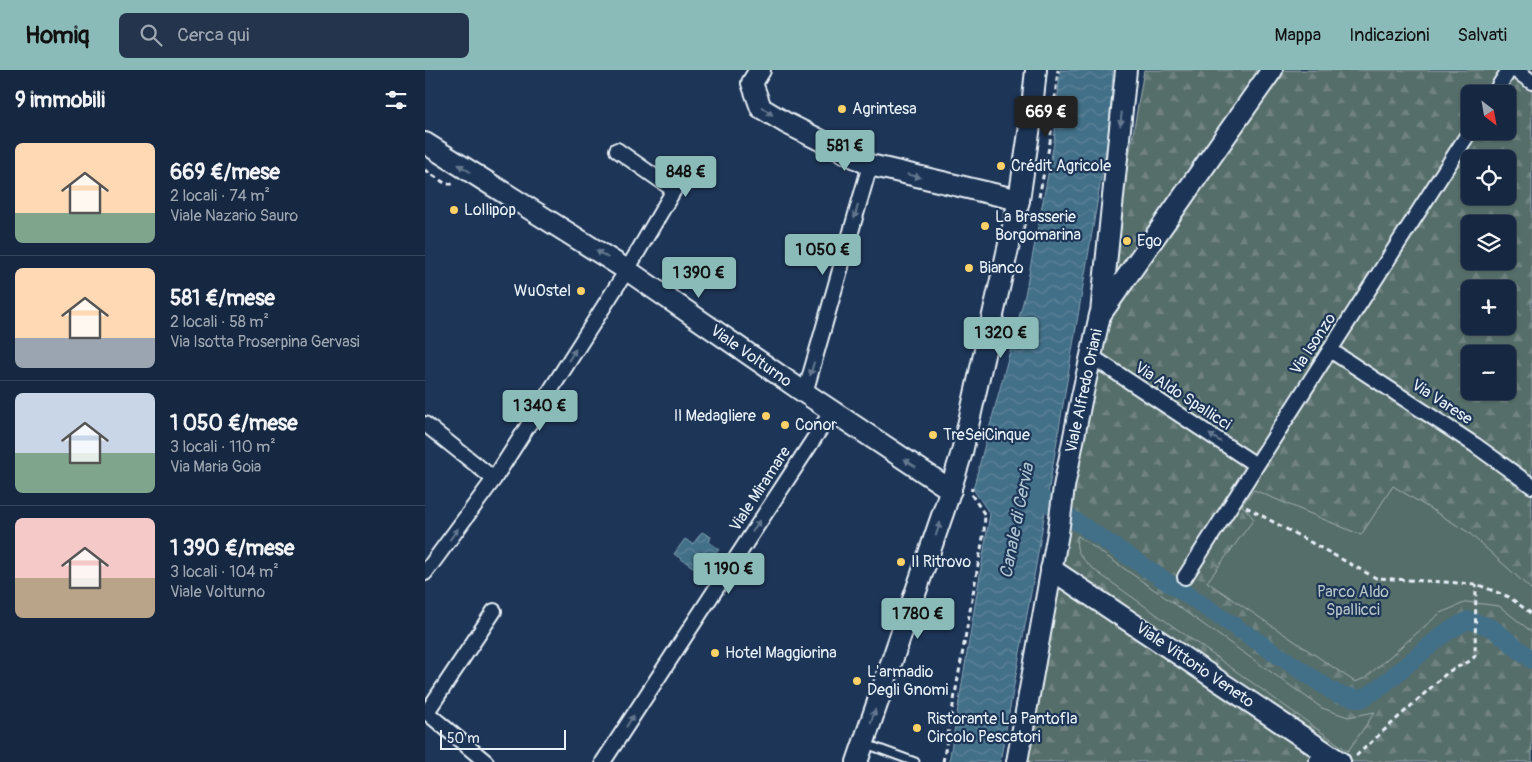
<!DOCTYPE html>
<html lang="it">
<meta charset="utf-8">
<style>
:root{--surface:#162841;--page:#23344c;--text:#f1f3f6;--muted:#9ea6b1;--line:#35445a;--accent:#8bbbb9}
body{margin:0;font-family:Pangolin,sans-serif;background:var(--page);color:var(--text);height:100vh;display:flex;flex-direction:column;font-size:19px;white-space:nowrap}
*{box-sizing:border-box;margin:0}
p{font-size:16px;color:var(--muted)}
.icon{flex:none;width:28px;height:28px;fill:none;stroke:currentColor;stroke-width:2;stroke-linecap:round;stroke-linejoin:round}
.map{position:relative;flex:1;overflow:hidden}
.details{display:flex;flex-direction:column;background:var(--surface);width:425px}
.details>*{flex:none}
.needle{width:32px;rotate:149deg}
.fabs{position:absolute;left:1036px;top:15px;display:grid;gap:10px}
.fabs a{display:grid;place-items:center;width:55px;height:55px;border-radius:8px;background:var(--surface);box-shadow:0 1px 4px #0004,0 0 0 1px var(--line);font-size:25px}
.scale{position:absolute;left:15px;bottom:12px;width:126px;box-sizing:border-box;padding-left:5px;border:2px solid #e8f1f8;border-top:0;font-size:14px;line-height:18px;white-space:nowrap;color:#e8f1f8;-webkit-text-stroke:4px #1d3557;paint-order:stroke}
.price{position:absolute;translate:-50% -42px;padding:0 11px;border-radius:5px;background:var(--accent);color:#111;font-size:16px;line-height:32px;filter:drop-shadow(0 1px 2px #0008)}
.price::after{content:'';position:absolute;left:50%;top:30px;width:15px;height:11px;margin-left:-8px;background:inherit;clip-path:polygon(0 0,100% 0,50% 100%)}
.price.on{background:#222;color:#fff}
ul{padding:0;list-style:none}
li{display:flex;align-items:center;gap:15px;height:125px;padding:0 15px}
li+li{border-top:1px solid var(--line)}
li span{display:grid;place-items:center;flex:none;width:140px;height:100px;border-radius:8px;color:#555}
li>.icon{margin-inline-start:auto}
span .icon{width:60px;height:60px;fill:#fffc;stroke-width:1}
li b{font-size:21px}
h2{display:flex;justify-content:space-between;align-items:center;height:60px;padding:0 15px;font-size:21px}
header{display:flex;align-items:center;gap:30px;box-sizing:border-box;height:70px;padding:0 25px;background:var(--accent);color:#111}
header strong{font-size:24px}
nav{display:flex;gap:28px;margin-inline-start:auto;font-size:18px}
.search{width:350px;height:45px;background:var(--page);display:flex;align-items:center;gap:12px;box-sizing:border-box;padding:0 18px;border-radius:8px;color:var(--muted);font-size:19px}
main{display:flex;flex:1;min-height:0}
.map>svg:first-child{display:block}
.forest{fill:url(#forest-firs);stroke:#a0b0b1;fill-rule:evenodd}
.park{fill:#576e6a;stroke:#a0b0b1}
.water{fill:url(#water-waves);stroke:#85a3b5}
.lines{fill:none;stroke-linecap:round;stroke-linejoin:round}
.canal{stroke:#436f88;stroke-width:18}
.lane-casing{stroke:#e8f1f8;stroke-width:11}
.street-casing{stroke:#e8f1f8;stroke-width:18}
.secondary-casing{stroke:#e8f1f8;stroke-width:24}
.path{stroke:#e8f1f8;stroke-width:3;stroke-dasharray:5 4;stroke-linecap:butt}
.lane{stroke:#1d3557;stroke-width:7}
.street{stroke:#1d3557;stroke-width:14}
.secondary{stroke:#1d3557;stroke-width:20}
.oneway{fill:#64778f}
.poi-dot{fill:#ffd166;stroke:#1d3557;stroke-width:2}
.labels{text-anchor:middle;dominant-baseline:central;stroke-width:4.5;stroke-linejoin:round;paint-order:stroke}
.poi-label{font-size:16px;fill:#e8f1f8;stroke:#1d3557;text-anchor:start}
.street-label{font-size:16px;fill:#e8f1f8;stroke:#1d3557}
.park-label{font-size:16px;fill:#b5c3c6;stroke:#1d3557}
.water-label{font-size:18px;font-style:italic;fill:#aec4d1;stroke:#1d3557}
</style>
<header>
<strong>Homiq</strong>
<div class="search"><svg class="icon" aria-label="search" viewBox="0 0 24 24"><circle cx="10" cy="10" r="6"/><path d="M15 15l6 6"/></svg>Cerca qui</div>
<nav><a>Mappa</a><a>Indicazioni</a><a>Salvati</a></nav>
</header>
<main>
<section class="details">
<h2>9 immobili<svg class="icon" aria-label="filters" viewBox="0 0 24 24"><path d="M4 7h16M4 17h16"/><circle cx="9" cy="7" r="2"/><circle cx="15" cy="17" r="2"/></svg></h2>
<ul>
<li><span style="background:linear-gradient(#ffd9b3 70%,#7fa58c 0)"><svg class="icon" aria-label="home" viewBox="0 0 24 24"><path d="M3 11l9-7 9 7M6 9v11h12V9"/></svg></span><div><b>669 €/mese</b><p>2 locali · 74 m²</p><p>Viale Nazario Sauro</p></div></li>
<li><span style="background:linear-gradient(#ffd9b3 70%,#9aa5b1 0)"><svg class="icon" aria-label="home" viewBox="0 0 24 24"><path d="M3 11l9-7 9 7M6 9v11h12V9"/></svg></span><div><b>581 €/mese</b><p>2 locali · 58 m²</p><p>Via Isotta Proserpina Gervasi</p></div></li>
<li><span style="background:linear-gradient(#c9d6e8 60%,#7fa58c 0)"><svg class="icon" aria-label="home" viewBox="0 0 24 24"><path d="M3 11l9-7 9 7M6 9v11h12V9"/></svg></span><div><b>1 050 €/mese</b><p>3 locali · 110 m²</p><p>Via Maria Goia</p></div></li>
<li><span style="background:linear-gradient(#f6c9c9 60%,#b9a48a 0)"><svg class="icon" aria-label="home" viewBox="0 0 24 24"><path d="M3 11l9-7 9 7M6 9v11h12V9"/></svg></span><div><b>1 390 €/mese</b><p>3 locali · 104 m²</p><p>Viale Volturno</p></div></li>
</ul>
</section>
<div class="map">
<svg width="1107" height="692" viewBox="0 0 1107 692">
<defs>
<pattern id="forest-firs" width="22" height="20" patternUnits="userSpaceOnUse" patternTransform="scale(1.25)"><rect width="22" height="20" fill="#576e6a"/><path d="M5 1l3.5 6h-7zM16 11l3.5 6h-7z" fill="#6f8380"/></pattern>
<pattern id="water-waves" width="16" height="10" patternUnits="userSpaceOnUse" patternTransform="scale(1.25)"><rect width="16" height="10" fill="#436f88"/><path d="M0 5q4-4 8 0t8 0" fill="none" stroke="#5e849a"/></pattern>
</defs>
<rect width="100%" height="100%" fill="#1d3557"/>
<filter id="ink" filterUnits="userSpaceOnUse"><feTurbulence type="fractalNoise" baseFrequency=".02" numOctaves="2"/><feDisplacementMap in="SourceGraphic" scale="10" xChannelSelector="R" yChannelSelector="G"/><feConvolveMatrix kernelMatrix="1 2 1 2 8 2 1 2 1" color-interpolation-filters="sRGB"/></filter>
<g filter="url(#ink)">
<!-- forest -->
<path class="forest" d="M719,0H1107V692H600ZM1045,24H1082V61H1045ZM1045,89H1082V126H1045ZM1045,154H1082V191H1045ZM1045,219H1082V256H1045ZM1045,284H1082V321H1045Z"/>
<!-- park -->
<g class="park">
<polygon points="968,416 1043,462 1107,520 1107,562 1074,536 1042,532 1015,543 940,608 930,612 782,512 829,449 817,435 829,420 936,465"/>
<path d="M653,466L897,638L923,647L950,642L923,681L672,502C661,492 647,482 653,466Z"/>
</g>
<!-- water -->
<g class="water">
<polygon points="635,0 688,0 685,56 610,501 575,692 524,692 565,444 548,419 600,225 629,73"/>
<polygon points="277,462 286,467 284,472 294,479 278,504 249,484 260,469 268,474"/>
</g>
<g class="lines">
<!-- canal -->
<polyline class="canal" points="602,419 912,624 936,629 953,619 1020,563 1043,550 1067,558 1107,590"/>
<defs>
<polyline id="lane" points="441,674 490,692"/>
<g id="street">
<polyline points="1090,0 1107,12"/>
<polyline points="1069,24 1084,0"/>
<polyline points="905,280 1050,375 1107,416"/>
<polyline points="666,286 831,395"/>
<polyline points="380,323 445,95"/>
<polyline points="0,354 69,409"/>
<polyline points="0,503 69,409 202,200 249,120 192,80"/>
<polyline points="760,507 1045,61"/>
<polyline points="0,641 61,692"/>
<polyline points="2,642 69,541"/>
<polyline points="178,692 407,341"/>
<polyline points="891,692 898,681"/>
</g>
<g id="secondary">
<polyline points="335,0 327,13 336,38 361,53 445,95 594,130"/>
<polyline points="0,73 202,200 380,323 526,420"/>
<polyline points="676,243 701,0"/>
<polyline points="626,499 915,692"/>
<polyline points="432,692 520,437 537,382 594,130 605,56 611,0"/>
<polyline points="592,692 633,463 639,417 656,331 675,245 847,0"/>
</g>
</defs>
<!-- lane casing -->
<use href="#lane" class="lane-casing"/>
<!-- street casing -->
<use href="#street" class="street-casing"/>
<!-- secondary casing -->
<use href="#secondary" class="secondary-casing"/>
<!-- path -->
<g class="path">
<polyline points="0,100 21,114 31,114"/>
<polyline points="614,127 625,72 633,0"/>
<polyline points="821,437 951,508 1051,514 1084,527 1107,544"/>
<path d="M931,686L1023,602C1032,596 1044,594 1050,586L1051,514"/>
<polyline points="518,692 559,462 560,445 546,424 547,418"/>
</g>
<!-- lane -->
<use href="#lane" class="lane"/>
<!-- street -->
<use href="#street" class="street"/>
<!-- secondary -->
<use href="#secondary" class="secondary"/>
</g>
<!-- one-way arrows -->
<defs><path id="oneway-solid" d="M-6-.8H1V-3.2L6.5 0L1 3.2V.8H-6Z" transform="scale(1.25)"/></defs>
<g class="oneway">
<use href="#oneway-solid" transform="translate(342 41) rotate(36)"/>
<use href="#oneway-solid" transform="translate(696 49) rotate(96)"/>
<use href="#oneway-solid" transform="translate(39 98) rotate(-148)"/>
<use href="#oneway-solid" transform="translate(489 106) rotate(13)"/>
<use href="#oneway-solid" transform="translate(431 142) rotate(106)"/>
<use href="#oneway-solid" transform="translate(177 184) rotate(-148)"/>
<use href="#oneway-solid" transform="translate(147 285) rotate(-58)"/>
<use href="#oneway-solid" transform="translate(387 299) rotate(106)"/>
<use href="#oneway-solid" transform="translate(790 368) rotate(-147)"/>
<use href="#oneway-solid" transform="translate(485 393) rotate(-146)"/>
<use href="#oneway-solid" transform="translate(331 456) rotate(-57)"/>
<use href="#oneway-solid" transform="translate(513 459) rotate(-71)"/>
<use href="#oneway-solid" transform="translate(29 464) rotate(-54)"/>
<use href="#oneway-solid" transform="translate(448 646) rotate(-71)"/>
<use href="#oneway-solid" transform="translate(205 651) rotate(-57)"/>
</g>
</g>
<!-- markers -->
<g class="poi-dot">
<circle cx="417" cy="39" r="5"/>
<circle cx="576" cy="96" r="5"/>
<circle cx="29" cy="140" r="5"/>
<circle cx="560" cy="156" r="5"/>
<circle cx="702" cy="171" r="5"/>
<circle cx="544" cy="198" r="5"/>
<circle cx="156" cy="221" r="5"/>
<circle cx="341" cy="346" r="5"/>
<circle cx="360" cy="355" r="5"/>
<circle cx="508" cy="365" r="5"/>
<circle cx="476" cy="492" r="5"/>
<circle cx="290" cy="583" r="5"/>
<circle cx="432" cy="611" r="5"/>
<circle cx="492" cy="658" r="5"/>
</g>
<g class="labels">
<!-- poi labels -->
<g class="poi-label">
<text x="427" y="39">Agrintesa</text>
<text x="586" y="96">Crédit Agricole</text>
<text x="39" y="140">Lollipop</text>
<text x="570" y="147">La Brasserie<tspan x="570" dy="18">Borgomarina</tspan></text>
<text x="712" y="171">Ego</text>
<text x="554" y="198">Bianco</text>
<text x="146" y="221" text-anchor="end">WuOstel</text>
<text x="331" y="346" text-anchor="end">Il Medagliere</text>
<text x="370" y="355">Conor</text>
<text x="518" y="365">TreSeiCinque</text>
<text x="486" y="492">Il Ritrovo</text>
<text x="300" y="583">Hotel Maggiorina</text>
<text x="442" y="602">L'armadio<tspan x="442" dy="18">Degli Gnomi</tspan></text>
<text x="502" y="649">Ristorante La Pantofla<tspan x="502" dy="18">Circolo Pescatori</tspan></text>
</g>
<!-- street labels -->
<g class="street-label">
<text transform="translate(888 274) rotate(-57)">Via Isonzo</text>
<text transform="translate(326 286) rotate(35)">Viale Volturno</text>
<text transform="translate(659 321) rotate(-78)">Viale Alfredo Oriani</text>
<text transform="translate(758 326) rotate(33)">Via Aldo Spallicci</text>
<text transform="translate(1017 332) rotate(33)">Via Varese</text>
<text transform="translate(335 419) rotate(-57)">Viale Miramare</text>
<text transform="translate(770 595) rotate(34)">Viale Vittorio Veneto</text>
</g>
<!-- park labels -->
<g class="park-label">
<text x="928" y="522">Parco Aldo<tspan x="928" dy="18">Spallicci</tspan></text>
</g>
<!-- water labels -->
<g class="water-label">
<text transform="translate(592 451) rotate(-79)">Canale di Cervia</text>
</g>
</g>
</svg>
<div class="fabs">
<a><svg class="needle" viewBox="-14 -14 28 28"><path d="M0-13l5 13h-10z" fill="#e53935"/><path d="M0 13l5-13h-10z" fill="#9ea6b1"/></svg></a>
<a><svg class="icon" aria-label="locate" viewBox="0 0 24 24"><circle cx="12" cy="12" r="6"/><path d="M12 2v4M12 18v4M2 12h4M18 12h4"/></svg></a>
<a><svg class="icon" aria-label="layers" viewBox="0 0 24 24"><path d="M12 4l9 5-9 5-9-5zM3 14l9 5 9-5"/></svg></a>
<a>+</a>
<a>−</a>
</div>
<div class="scale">50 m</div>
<b class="price on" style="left:621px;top:68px">669 €</b>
<b class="price" style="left:420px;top:102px">581 €</b>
<b class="price" style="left:261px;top:128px">848 €</b>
<b class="price" style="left:398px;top:206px">1 050 €</b>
<b class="price" style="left:274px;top:229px">1 390 €</b>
<b class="price" style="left:576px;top:289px">1 320 €</b>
<b class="price" style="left:115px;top:362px">1 340 €</b>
<b class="price" style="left:304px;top:525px">1 190 €</b>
<b class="price" style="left:493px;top:570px">1 780 €</b>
</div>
</main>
